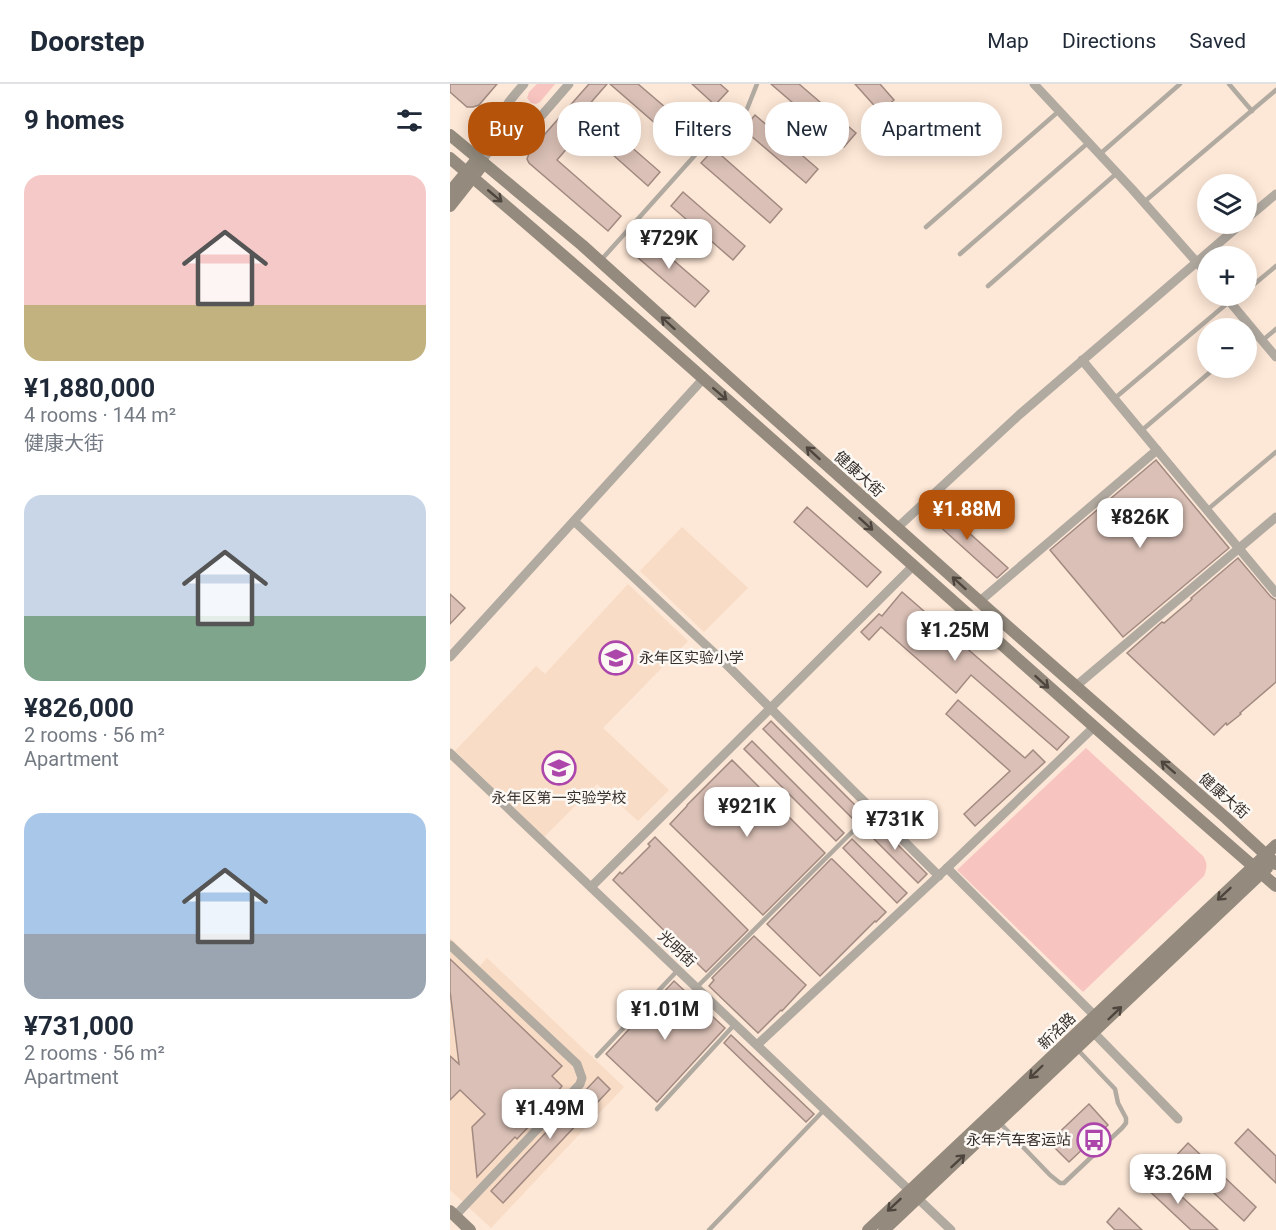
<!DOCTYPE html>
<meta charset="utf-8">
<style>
:root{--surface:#fff;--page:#f2f2f3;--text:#1f2937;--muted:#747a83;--line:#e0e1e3;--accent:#b45309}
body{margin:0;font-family:Roboto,"Noto Sans SC",sans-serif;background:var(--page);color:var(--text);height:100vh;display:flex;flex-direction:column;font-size:22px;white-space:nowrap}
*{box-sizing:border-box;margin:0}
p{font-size:20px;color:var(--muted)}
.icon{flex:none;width:33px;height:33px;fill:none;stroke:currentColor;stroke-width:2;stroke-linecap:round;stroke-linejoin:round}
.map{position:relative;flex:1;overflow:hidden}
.drawer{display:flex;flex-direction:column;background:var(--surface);width:450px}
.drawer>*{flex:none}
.guide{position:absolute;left:18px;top:18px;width:570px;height:54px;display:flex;gap:12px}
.buttons{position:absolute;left:747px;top:90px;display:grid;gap:12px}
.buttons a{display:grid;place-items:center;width:60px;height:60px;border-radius:50%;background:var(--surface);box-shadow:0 3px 15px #0003;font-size:30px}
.price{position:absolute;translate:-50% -51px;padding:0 14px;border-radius:12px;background:#fff;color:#222;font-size:20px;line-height:39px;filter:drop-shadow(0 2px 3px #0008)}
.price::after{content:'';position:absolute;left:50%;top:36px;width:18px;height:14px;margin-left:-9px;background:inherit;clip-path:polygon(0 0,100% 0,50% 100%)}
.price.on{background:var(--accent);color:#fff}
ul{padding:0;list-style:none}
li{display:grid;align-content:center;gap:12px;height:318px;padding:0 24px}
li span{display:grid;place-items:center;height:186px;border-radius:18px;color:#555}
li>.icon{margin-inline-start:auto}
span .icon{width:108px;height:108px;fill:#fffc;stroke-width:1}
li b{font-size:26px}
h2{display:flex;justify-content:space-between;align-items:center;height:72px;padding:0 24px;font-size:26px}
.tag{padding:0 21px;border-radius:24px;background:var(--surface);box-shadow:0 3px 15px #0003;font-size:21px;line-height:54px}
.tag.on{background:var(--accent);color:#fff}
header{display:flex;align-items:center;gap:36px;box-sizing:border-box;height:84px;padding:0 30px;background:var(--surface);border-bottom:2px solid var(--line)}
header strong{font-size:28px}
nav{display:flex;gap:33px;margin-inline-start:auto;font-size:21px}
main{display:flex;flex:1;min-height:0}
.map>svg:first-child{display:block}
.built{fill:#f8dcc6}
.green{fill:#f8c4c0}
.building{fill:#dac0b6;stroke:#a28a81;stroke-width:1.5}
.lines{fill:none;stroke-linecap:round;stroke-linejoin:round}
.lane{stroke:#b1aaa1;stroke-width:4.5}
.street{stroke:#b1aaa1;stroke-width:9}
.secondary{stroke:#948b7e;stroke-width:12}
.oneway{stroke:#4e463e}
.labels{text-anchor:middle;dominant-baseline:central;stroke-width:5;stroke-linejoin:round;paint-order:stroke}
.street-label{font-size:15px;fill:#372f29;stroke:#fcf8f4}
.poi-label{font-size:15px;fill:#372f29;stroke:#fcf8f4;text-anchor:start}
</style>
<header>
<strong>Doorstep</strong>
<nav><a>Map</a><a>Directions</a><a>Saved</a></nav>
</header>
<main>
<section class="drawer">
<h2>9 homes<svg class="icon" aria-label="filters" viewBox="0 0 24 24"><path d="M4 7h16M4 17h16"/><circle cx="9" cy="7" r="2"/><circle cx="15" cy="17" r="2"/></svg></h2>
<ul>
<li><span style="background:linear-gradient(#f6c9c9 70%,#c2b280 0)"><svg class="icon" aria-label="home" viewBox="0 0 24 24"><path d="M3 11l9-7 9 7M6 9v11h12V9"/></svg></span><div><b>¥1,880,000</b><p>4 rooms · 144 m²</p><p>健康大街</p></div></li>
<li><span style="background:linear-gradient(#c9d6e8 65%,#7fa58c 0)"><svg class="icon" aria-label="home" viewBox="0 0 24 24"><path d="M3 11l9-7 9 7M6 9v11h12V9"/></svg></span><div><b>¥826,000</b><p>2 rooms · 56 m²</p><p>Apartment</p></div></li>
<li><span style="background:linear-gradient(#a9c7e8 65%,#9aa5b1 0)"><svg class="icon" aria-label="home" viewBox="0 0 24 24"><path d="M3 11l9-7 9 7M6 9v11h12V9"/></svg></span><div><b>¥731,000</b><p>2 rooms · 56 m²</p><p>Apartment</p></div></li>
</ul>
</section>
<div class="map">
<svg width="826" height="1146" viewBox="0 0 826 1146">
<rect width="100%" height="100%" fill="#fde7d6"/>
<!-- built -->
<g class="built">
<polygon points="232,443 298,504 254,548 190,487"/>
<polygon points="178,500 238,557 153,644 219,706 188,737 147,700 94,753 5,667 86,582 95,590"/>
<polygon points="0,854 30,882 37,874 174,1003 41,1144 0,1106"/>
</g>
<!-- green -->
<g class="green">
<polygon points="87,0 105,0 90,18 86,20 81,19 77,14 79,8"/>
<path d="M636,664L753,772C758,780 757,783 754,792L633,908L507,786Z"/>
</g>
<!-- building -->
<g class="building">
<polygon points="0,0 47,0 29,21 23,23 17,23 0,8"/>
<polygon points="139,0 157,0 110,54 119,62 107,76 171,132 158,147 79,79 77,75 80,67"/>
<polygon points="160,0 188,0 250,53 237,67"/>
<polygon points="242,0 270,0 278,7 265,21"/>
<polygon points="321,0 349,0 406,49 394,63"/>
<polygon points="405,0 430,0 444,16 430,28"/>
<polygon points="305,31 368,85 356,99 293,45"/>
<polygon points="148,34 210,88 198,102 136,47"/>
<polygon points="264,65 332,125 320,139 251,79"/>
<polygon points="233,108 295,162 283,176 221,122"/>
<polygon points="193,150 259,207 245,223 179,166"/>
<polygon points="706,376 779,464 673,553 600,466"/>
<polygon points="486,419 558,484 547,494 476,430"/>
<polygon points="357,423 431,488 417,503 344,438"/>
<polygon points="788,474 821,513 826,516 826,598 790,629 791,630 777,641 776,639 764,651 677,569 712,538 714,539 740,517 742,515 741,514"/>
<polygon points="452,508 619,653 607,666 521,591 506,609 431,543 419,556 411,548 429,530 432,532"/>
<polygon points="0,510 15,524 0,540"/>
<polygon points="508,616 575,674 583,666 595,678 525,742 514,730 560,687 496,630"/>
<polygon points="321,637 414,730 406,738 313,645"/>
<polygon points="302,657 394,749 386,757 294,665"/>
<polygon points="282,676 375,769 313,831 220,740 237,722 237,721"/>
<polygon points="422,735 477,790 468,799 413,744"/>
<polygon points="205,753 298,846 256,888 163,796 170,788 172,790 200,762 198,760"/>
<polygon points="402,755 457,809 447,819 393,764"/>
<polygon points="381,775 382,775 436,828 426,838 425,837 370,892 317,840"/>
<polygon points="304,852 356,901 332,927 331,926 308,949 259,902 264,896 262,894"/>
<polygon points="0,875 112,982 102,992 112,1002 108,1007 110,1009 67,1055 65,1053 27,1093 22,1043 35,1030 10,1006 0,1016 0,972 9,980 0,907"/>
<polygon points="224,897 275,944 207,1018 156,970"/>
<polygon points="281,951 364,1030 356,1038 274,959"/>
<polygon points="148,993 160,1005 53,1119 41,1107"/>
<polygon points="639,1020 658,1041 619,1078 599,1058"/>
<polygon points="798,1045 826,1072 826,1099 785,1059"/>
<polygon points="738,1059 806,1123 794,1137 725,1073"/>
<polygon points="706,1089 768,1146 741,1146 694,1102"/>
<polygon points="669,1124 692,1146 665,1146 657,1138"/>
</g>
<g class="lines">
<!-- lane -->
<g class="lane">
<polyline points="779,0 802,27"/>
<polyline points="650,70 730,0"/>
<polyline points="694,118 826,6"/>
<polyline points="476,143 609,27"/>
<polyline points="510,170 639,58"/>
<polyline points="152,175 264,50 290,35 297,25 307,0"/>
<polyline points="538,202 667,89"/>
<polyline points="796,207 826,182"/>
<polyline points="782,220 791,212"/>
<polyline points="813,256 826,245"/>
<polyline points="796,257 806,249"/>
<polyline points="665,314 780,217"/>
<polyline points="691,347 765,284"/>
<polyline points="757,426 826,368"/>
<polyline points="247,903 423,727"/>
<polyline points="147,972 228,886"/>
<polyline points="207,1025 285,940"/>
<polyline points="550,1039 600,1091 610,1099 614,1099 672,1044 676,1039 676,1034 668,1019 665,1005 627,965"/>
<polyline points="259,1146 375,1025"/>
</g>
<!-- street -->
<g class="street">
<polyline points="584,0 682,105 758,191"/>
<path d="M52,52C51,47 49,42 50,37C51,25 66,9 74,0"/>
<polyline points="31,77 52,52 69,50 86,38 119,0"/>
<polyline points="796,135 826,110"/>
<polyline points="775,212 826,273"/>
<polyline points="632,276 826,509"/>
<polyline points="124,437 277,581 489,792"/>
<polyline points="447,444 569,331 791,140"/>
<polyline points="530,517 707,366"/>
<polyline points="0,573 253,295"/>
<polyline points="626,602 826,433"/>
<polyline points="0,669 501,1146"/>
<polyline points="497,784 645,932"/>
<polyline points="141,803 463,482"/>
<polyline points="0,861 127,980 132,994 130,1000 5,1132"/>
<polyline points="644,949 728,1035"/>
<polyline points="307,961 497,784 644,643"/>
</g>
<!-- secondary -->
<g class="secondary">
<polyline points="0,51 132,161 314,325 547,533 776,734 826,780"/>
<path d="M0,74C280,312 548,562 826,802"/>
<polyline points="0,108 28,74"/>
<polyline points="0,122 34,79"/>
<polyline points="0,1127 20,1146"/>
<polyline points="418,1146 826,761"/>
<polyline points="434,1146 817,784"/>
</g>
</g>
<!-- one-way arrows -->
<defs><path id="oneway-shaft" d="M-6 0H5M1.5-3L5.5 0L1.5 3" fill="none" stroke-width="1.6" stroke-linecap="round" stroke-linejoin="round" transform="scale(1.5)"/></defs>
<g class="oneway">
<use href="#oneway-shaft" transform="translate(45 112) rotate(40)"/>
<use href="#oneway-shaft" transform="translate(218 239) rotate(-138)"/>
<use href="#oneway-shaft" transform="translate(270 310) rotate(41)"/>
<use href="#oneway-shaft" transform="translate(363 369) rotate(-138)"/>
<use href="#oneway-shaft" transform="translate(416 440) rotate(42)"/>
<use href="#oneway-shaft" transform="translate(509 499) rotate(-138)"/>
<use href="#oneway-shaft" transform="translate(592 598) rotate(42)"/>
<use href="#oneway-shaft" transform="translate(718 683) rotate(-139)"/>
<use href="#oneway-shaft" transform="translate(774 810) rotate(137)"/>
<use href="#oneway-shaft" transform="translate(665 929) rotate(-44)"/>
<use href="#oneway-shaft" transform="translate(586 988) rotate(136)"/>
<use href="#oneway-shaft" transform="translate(508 1077) rotate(-43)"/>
<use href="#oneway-shaft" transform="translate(444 1121) rotate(137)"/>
</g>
<!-- icons -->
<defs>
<symbol id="school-ring" viewBox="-11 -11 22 22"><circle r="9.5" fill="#fcf8f4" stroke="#ac46ab" stroke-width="1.5"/><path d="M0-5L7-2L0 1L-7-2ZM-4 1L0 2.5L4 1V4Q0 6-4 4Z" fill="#ac46ab"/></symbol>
<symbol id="bus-ring" viewBox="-11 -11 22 22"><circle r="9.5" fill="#fcf8f4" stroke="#ac46ab" stroke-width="1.5"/><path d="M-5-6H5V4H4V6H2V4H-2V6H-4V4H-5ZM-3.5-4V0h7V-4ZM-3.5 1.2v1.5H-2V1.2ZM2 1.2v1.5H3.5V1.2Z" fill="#ac46ab"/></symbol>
</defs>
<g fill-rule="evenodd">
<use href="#school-ring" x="147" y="555" width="38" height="38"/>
<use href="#school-ring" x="90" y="665" width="38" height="38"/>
<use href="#bus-ring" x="625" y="1037" width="38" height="38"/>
</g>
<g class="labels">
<!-- street labels -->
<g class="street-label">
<text transform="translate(409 390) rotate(42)">健康大街</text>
<text transform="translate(774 712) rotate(41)">健康大街</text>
<text transform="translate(227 865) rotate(43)">光明街</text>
<text transform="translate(607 947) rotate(-44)">新洺路</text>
</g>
<!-- poi labels -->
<g class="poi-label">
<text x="189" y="574">永年区实验小学</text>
<text x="109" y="714" text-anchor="middle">永年区第一实验学校</text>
<text x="621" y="1056" text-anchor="end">永年汽车客运站</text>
</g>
</g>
</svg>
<div class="buttons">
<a><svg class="icon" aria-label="layers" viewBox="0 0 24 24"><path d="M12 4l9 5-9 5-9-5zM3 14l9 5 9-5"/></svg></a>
<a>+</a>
<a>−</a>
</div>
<b class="price" style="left:219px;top:186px">¥729K</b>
<b class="price on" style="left:517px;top:457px">¥1.88M</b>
<b class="price" style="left:690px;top:465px">¥826K</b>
<b class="price" style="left:505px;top:578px">¥1.25M</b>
<b class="price" style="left:297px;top:754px">¥921K</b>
<b class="price" style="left:445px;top:767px">¥731K</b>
<b class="price" style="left:215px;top:957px">¥1.01M</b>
<b class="price" style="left:100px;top:1056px">¥1.49M</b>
<b class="price" style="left:728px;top:1121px">¥3.26M</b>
<div class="guide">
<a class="tag on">Buy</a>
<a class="tag">Rent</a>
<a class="tag">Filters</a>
<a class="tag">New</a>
<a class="tag">Apartment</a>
</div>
</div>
</main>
